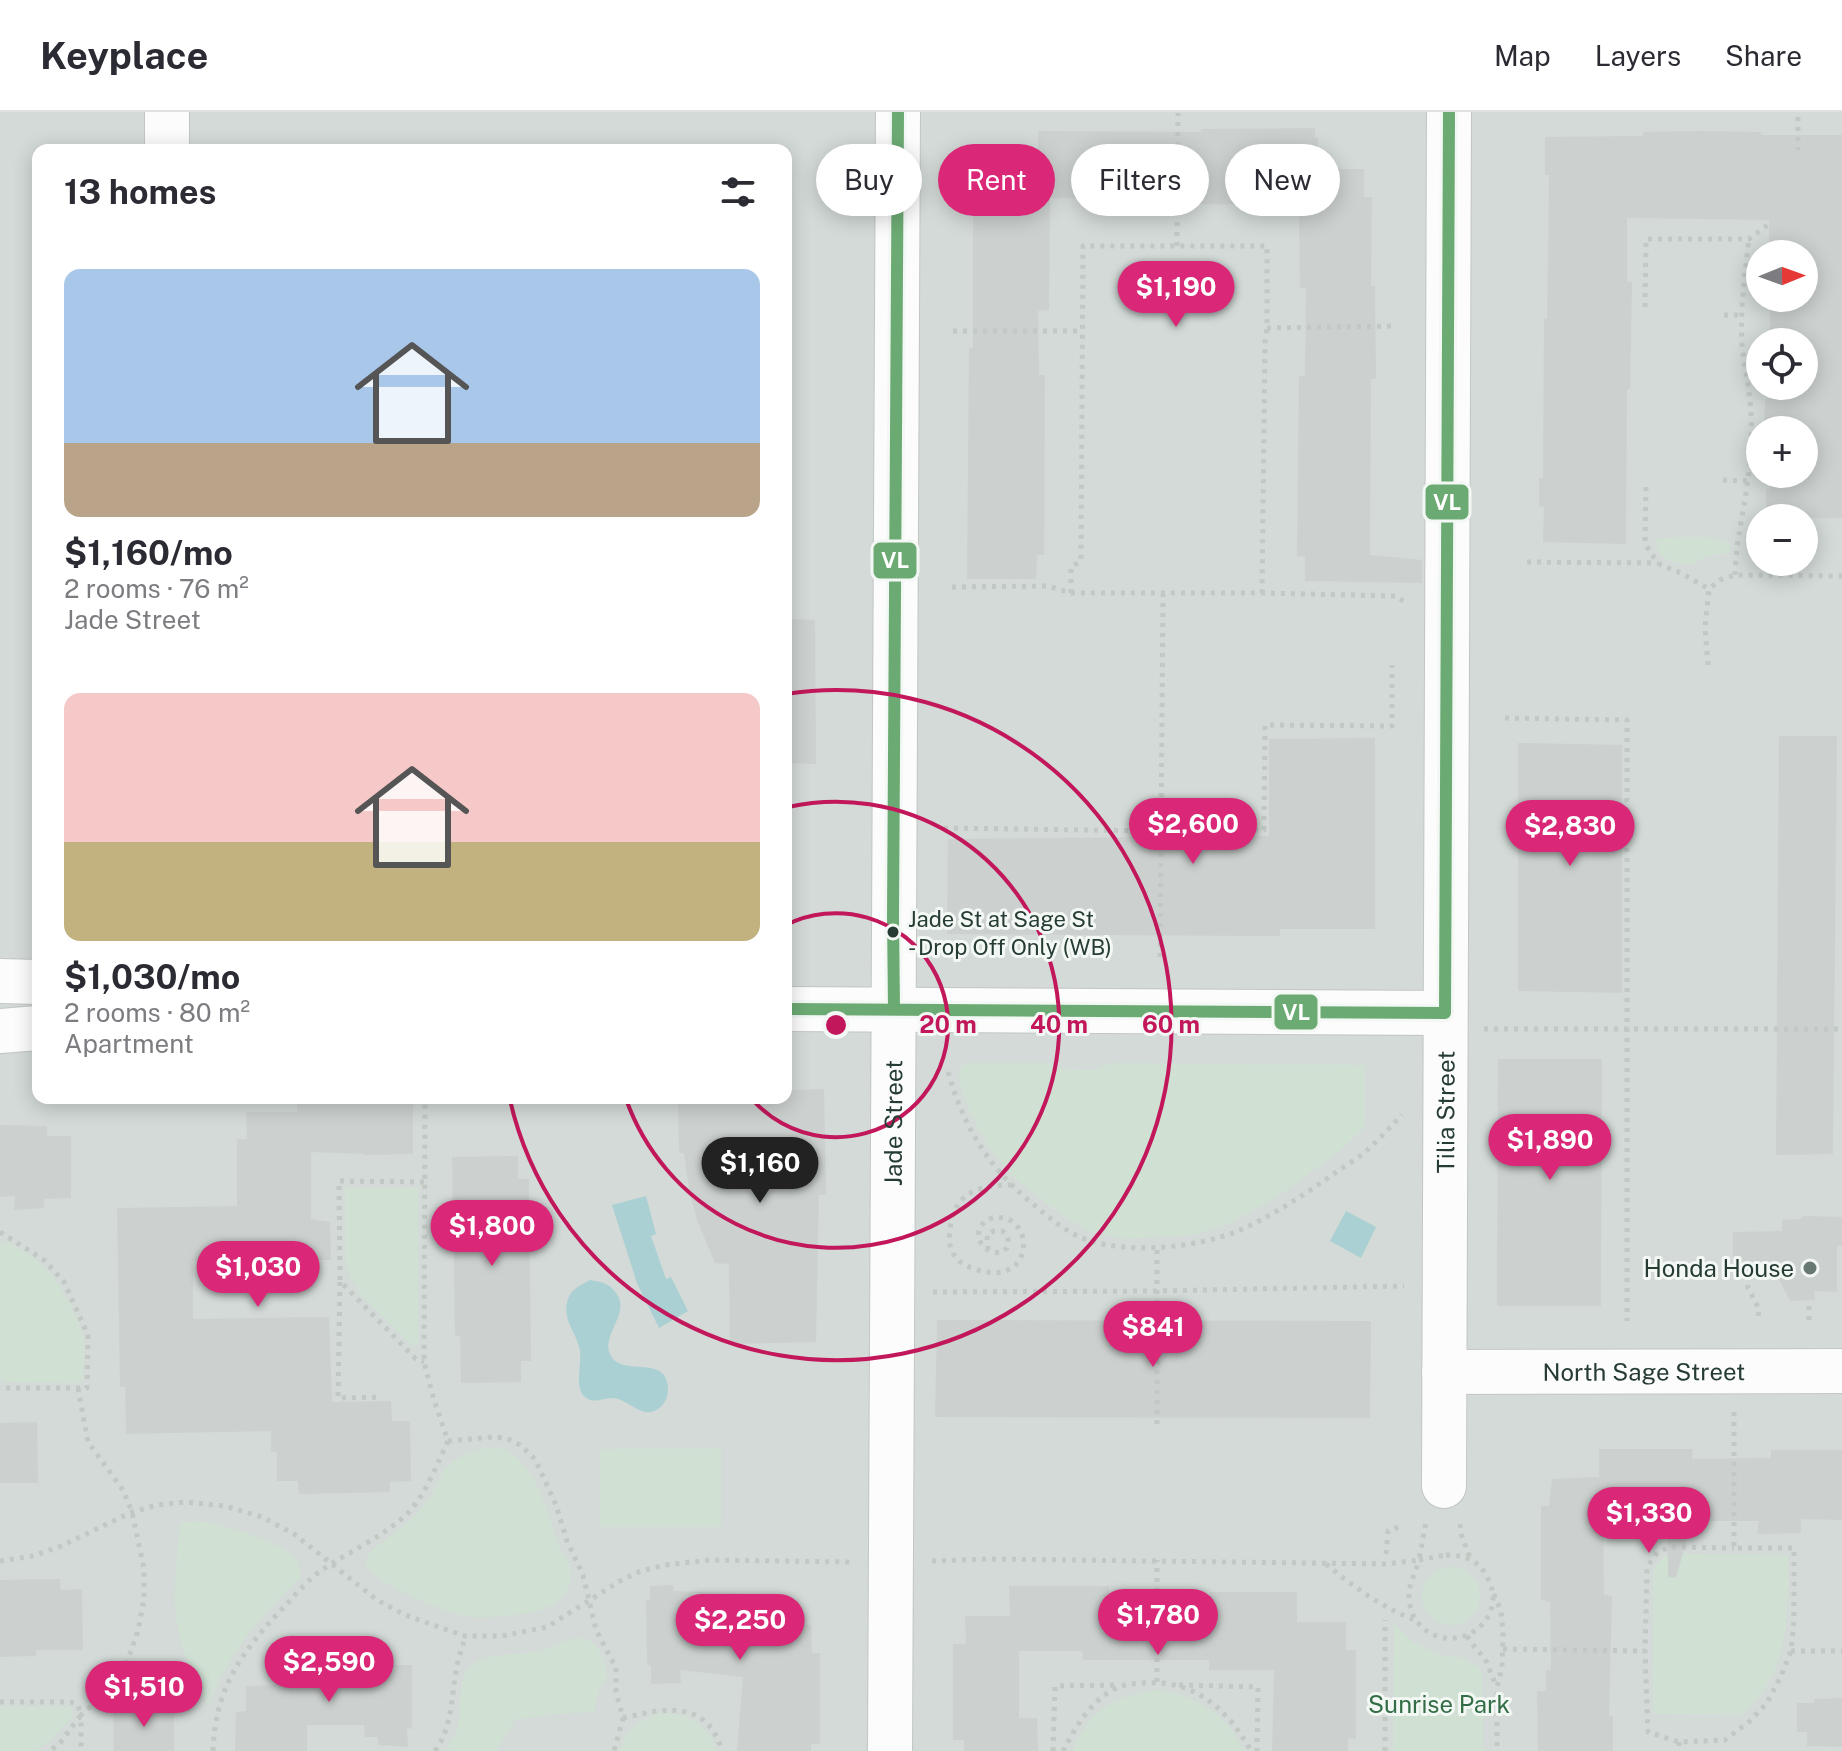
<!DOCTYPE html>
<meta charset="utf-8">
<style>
:root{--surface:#fff;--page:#f2f2f3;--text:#2b2b33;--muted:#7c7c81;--line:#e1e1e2;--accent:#db2777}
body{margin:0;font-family:"Public Sans",sans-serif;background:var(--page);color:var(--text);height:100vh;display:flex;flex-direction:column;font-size:30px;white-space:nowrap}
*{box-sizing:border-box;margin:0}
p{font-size:26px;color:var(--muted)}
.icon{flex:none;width:44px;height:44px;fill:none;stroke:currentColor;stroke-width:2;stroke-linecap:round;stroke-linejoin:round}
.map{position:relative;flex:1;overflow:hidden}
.details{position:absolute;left:32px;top:32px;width:760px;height:960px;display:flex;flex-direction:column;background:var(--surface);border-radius:16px;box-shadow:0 4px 20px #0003}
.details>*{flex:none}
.guide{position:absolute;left:816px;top:32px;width:760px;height:72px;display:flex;gap:16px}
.needle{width:52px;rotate:89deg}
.fabs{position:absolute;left:1746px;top:128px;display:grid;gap:16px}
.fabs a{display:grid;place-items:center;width:72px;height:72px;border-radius:50%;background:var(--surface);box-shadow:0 4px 20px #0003;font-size:40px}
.price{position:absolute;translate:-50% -68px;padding:0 18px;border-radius:28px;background:var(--accent);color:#fff;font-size:26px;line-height:52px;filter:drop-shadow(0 2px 4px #0008)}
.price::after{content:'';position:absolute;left:50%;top:48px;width:24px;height:18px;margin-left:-12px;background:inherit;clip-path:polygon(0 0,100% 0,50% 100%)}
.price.selected{background:#222;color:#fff}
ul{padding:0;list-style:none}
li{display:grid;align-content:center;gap:16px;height:424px;padding:0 32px}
li span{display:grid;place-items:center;height:248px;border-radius:16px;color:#555}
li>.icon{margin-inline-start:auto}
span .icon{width:144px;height:144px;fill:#fffc;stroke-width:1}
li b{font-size:34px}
h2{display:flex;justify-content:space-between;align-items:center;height:96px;padding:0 32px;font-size:34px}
.chip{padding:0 28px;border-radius:36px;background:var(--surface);box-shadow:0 4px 20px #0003;font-size:28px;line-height:72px}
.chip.selected{background:var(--accent);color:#fff}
header{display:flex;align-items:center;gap:48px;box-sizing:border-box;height:112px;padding:0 40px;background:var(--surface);border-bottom:2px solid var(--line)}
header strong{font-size:38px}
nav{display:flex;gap:44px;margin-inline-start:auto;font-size:28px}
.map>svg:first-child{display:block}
.built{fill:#d3dad7;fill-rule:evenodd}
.green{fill:#d0e1d4}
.water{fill:#aad0d3}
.building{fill:#ccd1cf}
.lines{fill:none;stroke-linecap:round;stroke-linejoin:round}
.minor-casing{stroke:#c2c6c4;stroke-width:46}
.path{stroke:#c2c9c5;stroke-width:5;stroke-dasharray:4 6;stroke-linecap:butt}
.minor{stroke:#fbfcfb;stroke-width:44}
.bus-1-casing{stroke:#f3f8f5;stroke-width:18}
.bus-1{stroke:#6caa73;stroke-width:12}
.ring{fill:none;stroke:#c2185b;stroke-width:4}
.bus-dot{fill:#253b33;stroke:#f3f8f5;stroke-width:3}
.poi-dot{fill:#687872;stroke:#f3f8f5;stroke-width:3}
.labels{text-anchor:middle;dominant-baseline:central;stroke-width:6;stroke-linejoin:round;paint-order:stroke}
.bus-label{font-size:22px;fill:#253b33;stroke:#f3f8f5;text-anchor:start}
.street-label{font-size:24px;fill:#253b33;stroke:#f3f8f5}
.poi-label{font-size:24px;fill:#253b33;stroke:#f3f8f5;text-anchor:end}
.park-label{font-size:24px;fill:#336d46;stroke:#f3f8f5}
.centre{fill:#c2185b;stroke:#f3f8f5;stroke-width:4}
.ring-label{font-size:24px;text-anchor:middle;font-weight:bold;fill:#c2185b;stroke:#f3f8f5;stroke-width:6;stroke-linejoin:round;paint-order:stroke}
.line-badge{stroke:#f3f8f5;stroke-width:3}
.badge-label{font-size:22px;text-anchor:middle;font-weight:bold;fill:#fff}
</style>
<header>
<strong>Keyplace</strong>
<nav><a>Map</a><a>Layers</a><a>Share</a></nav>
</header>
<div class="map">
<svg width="1842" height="1639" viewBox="0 0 1842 1639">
<rect width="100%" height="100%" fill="#e5e9e7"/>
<!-- built -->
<path class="built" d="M0,0H1842V1639H0ZM38,38H786V986H38ZM1760,142H1804V186H1760ZM1760,230H1804V274H1760ZM1760,318H1804V362H1760ZM1760,406H1804V450H1760Z"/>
<!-- green -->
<g class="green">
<path d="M1677,425H1708L1731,431L1730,441C1716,442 1705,442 1694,452C1675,452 1657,449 1655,427Z"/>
<polygon points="966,951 1051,951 1062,957 1094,958 1109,951 1365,953 1365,1015 1341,1038 1277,1085 1224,1114 1192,1123 1122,1127 1087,1118 1059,1101 1013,1065 988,1034 972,1004 962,979 958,960 961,955"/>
<polygon points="345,1076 418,1076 418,1233 413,1234 361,1183 351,1166 345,1150"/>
<path d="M4,1130H8C19,1137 31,1143 40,1151C58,1167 76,1199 82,1222C86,1235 83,1252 83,1266L80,1271L4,1270L0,1266V1133Z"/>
<path d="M498,1335C526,1343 539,1376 548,1401C551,1410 553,1421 557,1430C562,1441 571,1449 571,1463C571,1500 521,1503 494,1505C484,1505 473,1506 464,1504C446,1500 364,1469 366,1448C366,1440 401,1417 410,1409C419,1400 427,1391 433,1380C440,1367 440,1360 453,1350C466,1340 481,1336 498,1335Z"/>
<polygon points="721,1336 721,1415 600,1415 600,1337"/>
<path d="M180,1410C188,1410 197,1409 205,1410C225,1413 286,1432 296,1448C300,1453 299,1460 300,1466C258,1506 231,1539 208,1592C191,1563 176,1525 175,1492C174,1465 178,1437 180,1410Z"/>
<path d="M1674,1442L1788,1443C1787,1485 1791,1529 1770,1567C1763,1580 1753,1591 1743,1603L1653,1602V1458L1662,1446Z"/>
<circle cx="1451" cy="1484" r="29"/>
<polygon points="1394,1511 1414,1531 1440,1543 1459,1545 1479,1555 1482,1560 1483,1591 1483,1639 1393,1639"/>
<path d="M576,1526C577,1526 588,1528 589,1529C601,1536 606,1552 607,1564C598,1577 595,1585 595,1600L555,1602L515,1608L496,1639H452L447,1636C451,1629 456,1621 458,1613C461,1599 459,1583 463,1569C471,1535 515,1546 540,1539C552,1536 563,1528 576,1526Z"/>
<path d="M1157,1578C1196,1583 1227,1603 1244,1639H1072C1091,1596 1113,1585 1157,1578Z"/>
<polygon points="0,1595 71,1595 74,1601 72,1605 49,1629 36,1639 0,1639"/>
<path d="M661,1601C687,1601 710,1613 717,1639H619C627,1616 638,1608 661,1601Z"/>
</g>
<!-- water -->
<g class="water">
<polygon points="646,1084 656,1122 651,1124 666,1167 671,1165 688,1199 659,1216 637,1171 612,1093"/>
<polygon points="1346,1099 1376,1115 1361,1146 1330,1129"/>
<path d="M590,1168C602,1170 609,1171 616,1181C632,1202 599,1223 611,1244C622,1265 667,1242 668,1276C668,1285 665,1292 658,1297C642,1308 630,1288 614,1286C604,1285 594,1293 585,1285C574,1276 582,1252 580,1239C577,1220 561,1208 568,1187C571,1177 581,1173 590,1168Z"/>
</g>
<!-- building -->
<g class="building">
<polygon points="1315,16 1315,26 1318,26 1318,57 1364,57 1364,85 1372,85 1371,174 1375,174 1376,267 1371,267 1370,443 1422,448 1422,471 1305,469 1305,445 1297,444 1299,264 1305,264 1306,176 1300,176 1299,93 1191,92 1191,87 1050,86 1049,198 1038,199 1039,263 1045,263 1044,443 1037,443 1036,467 967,467 969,236 973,236 973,84 993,82 993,55 1038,55 1038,19 1201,20 1201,17"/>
<polygon points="1700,19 1761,20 1761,23 1842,23 1842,406 1766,406 1766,377 1770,377 1770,362 1804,362 1804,318 1764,318 1765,287 1776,287 1776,274 1804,274 1804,230 1770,230 1770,186 1804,186 1804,142 1769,142 1769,108 1627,106 1627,170 1632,170 1630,277 1627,277 1626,432 1543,430 1544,395 1539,394 1539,366 1543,366 1544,207 1547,207 1548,153 1549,63 1545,63 1545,25 1643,24 1643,20"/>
<polygon points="786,507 815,508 816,652 786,651"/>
<polygon points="1779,624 1837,624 1833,1042 1776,1043"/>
<polygon points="1375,626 1375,817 1280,817 1280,824 947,822 948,727 1269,724 1269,627"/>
<polygon points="1518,631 1622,633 1622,881 1518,879"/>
<polygon points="1498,947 1602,947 1601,1194 1497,1194"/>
<polygon points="824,977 826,1083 819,1083 816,1230 730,1232 729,1152 715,1151 697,1108 689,1077 684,1041 679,1041 678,986 786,986 786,978"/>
<polygon points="297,986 413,986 413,1042 364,1043 364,1042 311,1040 311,1107 330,1110 331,1148 193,1149 193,1207 329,1205 332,1290 391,1289 392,1309 410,1309 411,1369 390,1370 390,1380 299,1382 298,1369 277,1369 277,1340 271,1340 271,1319 126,1322 125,1275 120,1275 117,1096 237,1094 237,1027 247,1027 246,1000 297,1000"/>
<polygon points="0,1013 47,1014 47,1024 71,1024 71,1086 44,1087 44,1096 14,1098 15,1084 0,1085"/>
<polygon points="518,1044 518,1067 529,1067 531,1249 521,1249 521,1270 461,1271 460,1224 455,1224 452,1045"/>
<polygon points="1803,1104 1842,1105 1842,1134 1837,1134 1837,1180 1814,1179 1815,1188 1790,1189 1773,1155 1733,1153 1733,1120 1782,1119 1782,1108 1800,1107"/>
<polygon points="937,1208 1371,1209 1370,1306 935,1305"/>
<polygon points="37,1310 38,1371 0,1371 0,1311"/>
<polygon points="1599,1337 1693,1337 1692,1347 1771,1346 1771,1338 1842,1338 1842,1408 1801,1407 1801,1421 1757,1422 1759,1409 1692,1409 1676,1466 1668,1465 1667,1400 1603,1396 1604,1483 1612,1484 1609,1604 1613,1604 1613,1639 1538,1639 1537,1579 1546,1579 1546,1558 1551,1558 1550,1490 1541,1488 1541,1394 1549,1394 1552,1367 1599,1365"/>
<polygon points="60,1467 61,1478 82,1477 83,1538 36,1538 36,1544 0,1545 0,1468"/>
<polygon points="673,1473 674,1479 762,1482 763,1511 811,1513 812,1541 820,1541 820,1632 811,1632 811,1639 737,1639 743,1565 680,1558 681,1571 651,1572 651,1554 647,1553 646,1488 650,1488 650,1474"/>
<polygon points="1009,1474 1109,1474 1109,1483 1131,1483 1131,1485 1210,1487 1210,1480 1297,1480 1297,1510 1346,1510 1346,1538 1356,1538 1356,1627 1348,1626 1348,1639 1272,1639 1274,1558 1209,1558 1209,1548 1083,1548 1082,1539 1019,1539 1019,1606 1037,1606 1038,1639 964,1639 964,1628 953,1628 953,1532 966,1532 965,1504 1010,1504"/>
<polygon points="295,1545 388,1545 388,1553 412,1553 412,1617 407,1616 408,1635 378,1633 378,1625 365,1625 364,1613 307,1613 307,1639 235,1639 236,1600 246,1599 246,1574 295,1573"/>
<polygon points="1842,1586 1842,1635 1807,1634 1807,1620 1797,1620 1797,1591 1814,1591 1815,1587"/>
<polygon points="174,1594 174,1639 114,1639 113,1595"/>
</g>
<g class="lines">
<defs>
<g id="minor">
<polyline points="167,38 167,0"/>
<polyline points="0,869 38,870"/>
<polyline points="786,897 1445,901"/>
<polyline points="0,919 38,916"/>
<path id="s1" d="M1444,1260L1842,1259"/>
<path id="s2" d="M1444,1374L1449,0"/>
<path id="s3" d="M890,1639L898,0"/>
</g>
</defs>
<!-- minor casing -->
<use href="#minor" class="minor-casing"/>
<!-- path -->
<g class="path">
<polyline points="1798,5 1798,38"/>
<polyline points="1177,134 1178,1"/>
<polyline points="1645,195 1646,127 1749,127 1769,112"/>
<polyline points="1724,203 1741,203"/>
<polyline points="1267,216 1396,214"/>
<polyline points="953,219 1082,219"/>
<polyline points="1723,368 1749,369"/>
<polyline points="1646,375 1645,431 1652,443 1661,453 1681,461 1709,477"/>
<polyline points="1527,450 1658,451"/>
<path d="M1735,463C1736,418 1751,375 1751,329C1752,313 1751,296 1749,280C1747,264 1743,248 1742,232C1740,196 1745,163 1749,127"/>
<polyline points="952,475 1048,474 1071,481 1262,481 1396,484 1406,491"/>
<polyline points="1071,481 1071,455 1081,449 1083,134 1267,134 1267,216 1265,231 1262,481"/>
<polyline points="1708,553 1705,515 1709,477 1720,468 1735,463 1842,464"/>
<polyline points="1505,606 1627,608 1627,1209"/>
<polyline points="944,716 1161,719 1264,718 1265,613 1392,614 1392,553"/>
<polyline points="1160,845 1163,482"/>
<polyline points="1484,917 1842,917"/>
<path d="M948,960C963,1012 986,1052 1027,1087C1045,1102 1061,1117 1082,1126C1124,1143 1197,1136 1238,1119C1270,1105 1299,1086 1328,1066C1339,1058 1352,1050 1363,1042C1377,1030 1389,1016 1402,1003"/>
<polyline points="424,1070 339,1069 340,1169 416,1247 424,1250"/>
<polyline points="0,1120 44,1148 64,1170 88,1223 87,1276 0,1276"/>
<path d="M988,1138L987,1123L994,1119H1002C1009,1124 1009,1128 1007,1136L1000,1141C967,1138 975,1100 1004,1106C1035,1113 1031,1174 978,1158C969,1156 958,1151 953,1141C948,1132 949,1121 951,1111C957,1079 982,1073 1011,1073"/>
<polyline points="1745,1153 1748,1176 1759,1197 1758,1207"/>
<polyline points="340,1170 338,1286 382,1285"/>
<polyline points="933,1180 1156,1179 1404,1174"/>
<polyline points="1809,1208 1809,1188"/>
<polyline points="78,1276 88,1330 123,1378 132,1400 144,1457 144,1487 138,1519 127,1550 109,1578 81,1603 81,1639"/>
<polyline points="1734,1300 1734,1436 1794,1436 1794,1509 1791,1539 1781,1564 1767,1591 1750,1609 1725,1628 1679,1630 1648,1620 1645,1539 1647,1455 1658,1440 1670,1435 1734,1436"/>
<polyline points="1157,1312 1157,1137"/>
<polyline points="448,1329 492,1325 506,1326 520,1333 535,1347 556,1393 567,1429 583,1463 596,1518 616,1556 616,1580 623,1606 614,1639"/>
<polyline points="1460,1412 1462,1425 1471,1448"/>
<polyline points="1386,1442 1388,1419 1399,1415"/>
<path d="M1446,1443C1464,1443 1479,1448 1487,1465C1512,1508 1453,1549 1419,1512C1412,1505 1409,1493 1409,1483C1409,1471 1416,1460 1419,1448Z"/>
<polyline points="0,1449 33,1444 61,1434 132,1400 157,1393 185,1390 225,1394 262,1405 294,1422 377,1488 405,1503 465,1524 502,1524 547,1515 620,1469 641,1459 665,1453 710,1448 850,1450"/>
<polyline points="932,1449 987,1447 1386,1452 1419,1448 1426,1410"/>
<path d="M1326,1452C1352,1474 1383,1496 1415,1508"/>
<polyline points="1494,1482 1501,1499 1503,1520 1502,1555 1497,1575 1497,1639"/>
<polyline points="1467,1524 1476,1537 1485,1546 1496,1574"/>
<polyline points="1503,1537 1645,1539"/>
<polyline points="1791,1539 1842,1539"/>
<polyline points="1157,1570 1157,1448"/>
<polyline points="1179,1573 1258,1575 1257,1639"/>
<polyline points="0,1590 71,1590 78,1593 81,1603 60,1631 50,1639"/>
<path d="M623,1606C665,1596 707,1587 722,1639"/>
<polyline points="1679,1630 1679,1639"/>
<path d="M213,1639C215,1576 242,1539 284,1495C295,1483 306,1470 319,1460C346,1441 381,1426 406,1403C426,1383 436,1354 448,1329L434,1288L424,1250L425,986"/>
<path d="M435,1639C453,1614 451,1584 457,1554C459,1544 463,1534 465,1524"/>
<polyline points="1053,1639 1055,1574 1120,1573"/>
<path d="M1063,1639C1076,1614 1095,1581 1125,1573C1130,1571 1138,1572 1143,1571C1194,1567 1228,1597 1251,1639"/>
<polyline points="1385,1639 1385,1508"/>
</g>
<!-- minor -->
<use href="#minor" class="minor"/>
<defs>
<g id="bus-1">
<polyline points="786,897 1445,901 1449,0"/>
<polyline points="894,897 893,805 898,0"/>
</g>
</defs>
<!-- bus-1 casing -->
<use href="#bus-1" class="bus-1-casing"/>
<!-- bus-1 -->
<use href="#bus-1" class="bus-1"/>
</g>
<!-- distance rings -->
<g class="ring">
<path d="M786 813A112 112 0 1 1 751 986"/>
<path d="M788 695A223 223 0 1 1 626 987"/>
<path d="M786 582A335 335 0 1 1 510 988"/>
</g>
<!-- markers -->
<circle class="bus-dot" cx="893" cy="820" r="7"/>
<circle class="poi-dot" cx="1810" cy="1156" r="8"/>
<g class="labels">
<!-- bus labels -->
<g class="bus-label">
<text x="908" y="807">Jade St at Sage St<tspan x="908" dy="28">- Drop Off Only (WB)</tspan></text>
</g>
<!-- street labels -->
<g class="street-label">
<text stroke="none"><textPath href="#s2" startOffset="374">Tilia Street</textPath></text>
<text stroke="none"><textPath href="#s3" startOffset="628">Jade Street</textPath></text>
<text stroke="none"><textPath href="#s1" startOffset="200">North Sage Street</textPath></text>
</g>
<!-- poi labels -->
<g class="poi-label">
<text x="1794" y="1156">Honda House</text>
</g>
<!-- park labels -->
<g class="park-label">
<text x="1439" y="1592">Sunrise Park</text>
</g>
</g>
<circle cx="836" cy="913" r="12" class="centre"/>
<g class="ring-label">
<text x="948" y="921">20 m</text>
<text x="1059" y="921">40 m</text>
<text x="1171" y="921">60 m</text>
</g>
<g class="line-badge">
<rect x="1424" y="371" width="46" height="38" rx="8" fill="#6caa73"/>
<rect x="872" y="429" width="46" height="39" rx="8" fill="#6caa73"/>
<rect x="1273" y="881" width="46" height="38" rx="8" fill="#6caa73"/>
</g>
<g class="badge-label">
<text x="1447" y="398">VL</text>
<text x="895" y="456">VL</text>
<text x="1296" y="908">VL</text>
</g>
</svg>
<div class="fabs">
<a><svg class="needle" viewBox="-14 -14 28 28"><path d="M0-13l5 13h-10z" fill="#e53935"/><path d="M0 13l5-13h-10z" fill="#7c7c81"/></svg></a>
<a><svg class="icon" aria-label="locate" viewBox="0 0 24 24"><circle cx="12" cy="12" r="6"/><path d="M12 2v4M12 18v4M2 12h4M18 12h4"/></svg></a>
<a>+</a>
<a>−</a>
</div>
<b class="price" style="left:1176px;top:217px">$1,190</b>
<b class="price" style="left:1193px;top:754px">$2,600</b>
<b class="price" style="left:1570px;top:756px">$2,830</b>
<b class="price" style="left:1550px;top:1070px">$1,890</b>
<b class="price selected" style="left:760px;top:1093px">$1,160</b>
<b class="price" style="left:492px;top:1156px">$1,800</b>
<b class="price" style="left:258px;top:1197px">$1,030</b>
<b class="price" style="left:1153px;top:1257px">$841</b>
<b class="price" style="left:1649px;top:1443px">$1,330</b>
<b class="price" style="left:1158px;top:1545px">$1,780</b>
<b class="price" style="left:740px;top:1550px">$2,250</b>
<b class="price" style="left:329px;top:1592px">$2,590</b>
<b class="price" style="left:144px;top:1617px">$1,510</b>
<div class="guide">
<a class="chip">Buy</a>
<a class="chip selected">Rent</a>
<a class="chip">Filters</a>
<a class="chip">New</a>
</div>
<section class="details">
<h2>13 homes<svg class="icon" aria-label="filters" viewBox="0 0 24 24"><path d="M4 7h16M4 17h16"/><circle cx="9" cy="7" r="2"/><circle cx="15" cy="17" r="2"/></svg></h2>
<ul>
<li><span style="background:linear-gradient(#a9c7e8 70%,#b9a48a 0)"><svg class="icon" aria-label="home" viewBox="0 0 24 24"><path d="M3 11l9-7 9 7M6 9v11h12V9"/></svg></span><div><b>$1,160/mo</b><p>2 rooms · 76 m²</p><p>Jade Street</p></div></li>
<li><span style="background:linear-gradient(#f6c9c9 60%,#c2b280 0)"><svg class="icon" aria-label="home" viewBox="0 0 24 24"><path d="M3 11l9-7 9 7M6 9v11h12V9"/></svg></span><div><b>$1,030/mo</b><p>2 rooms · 80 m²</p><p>Apartment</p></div></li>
</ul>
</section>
</div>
